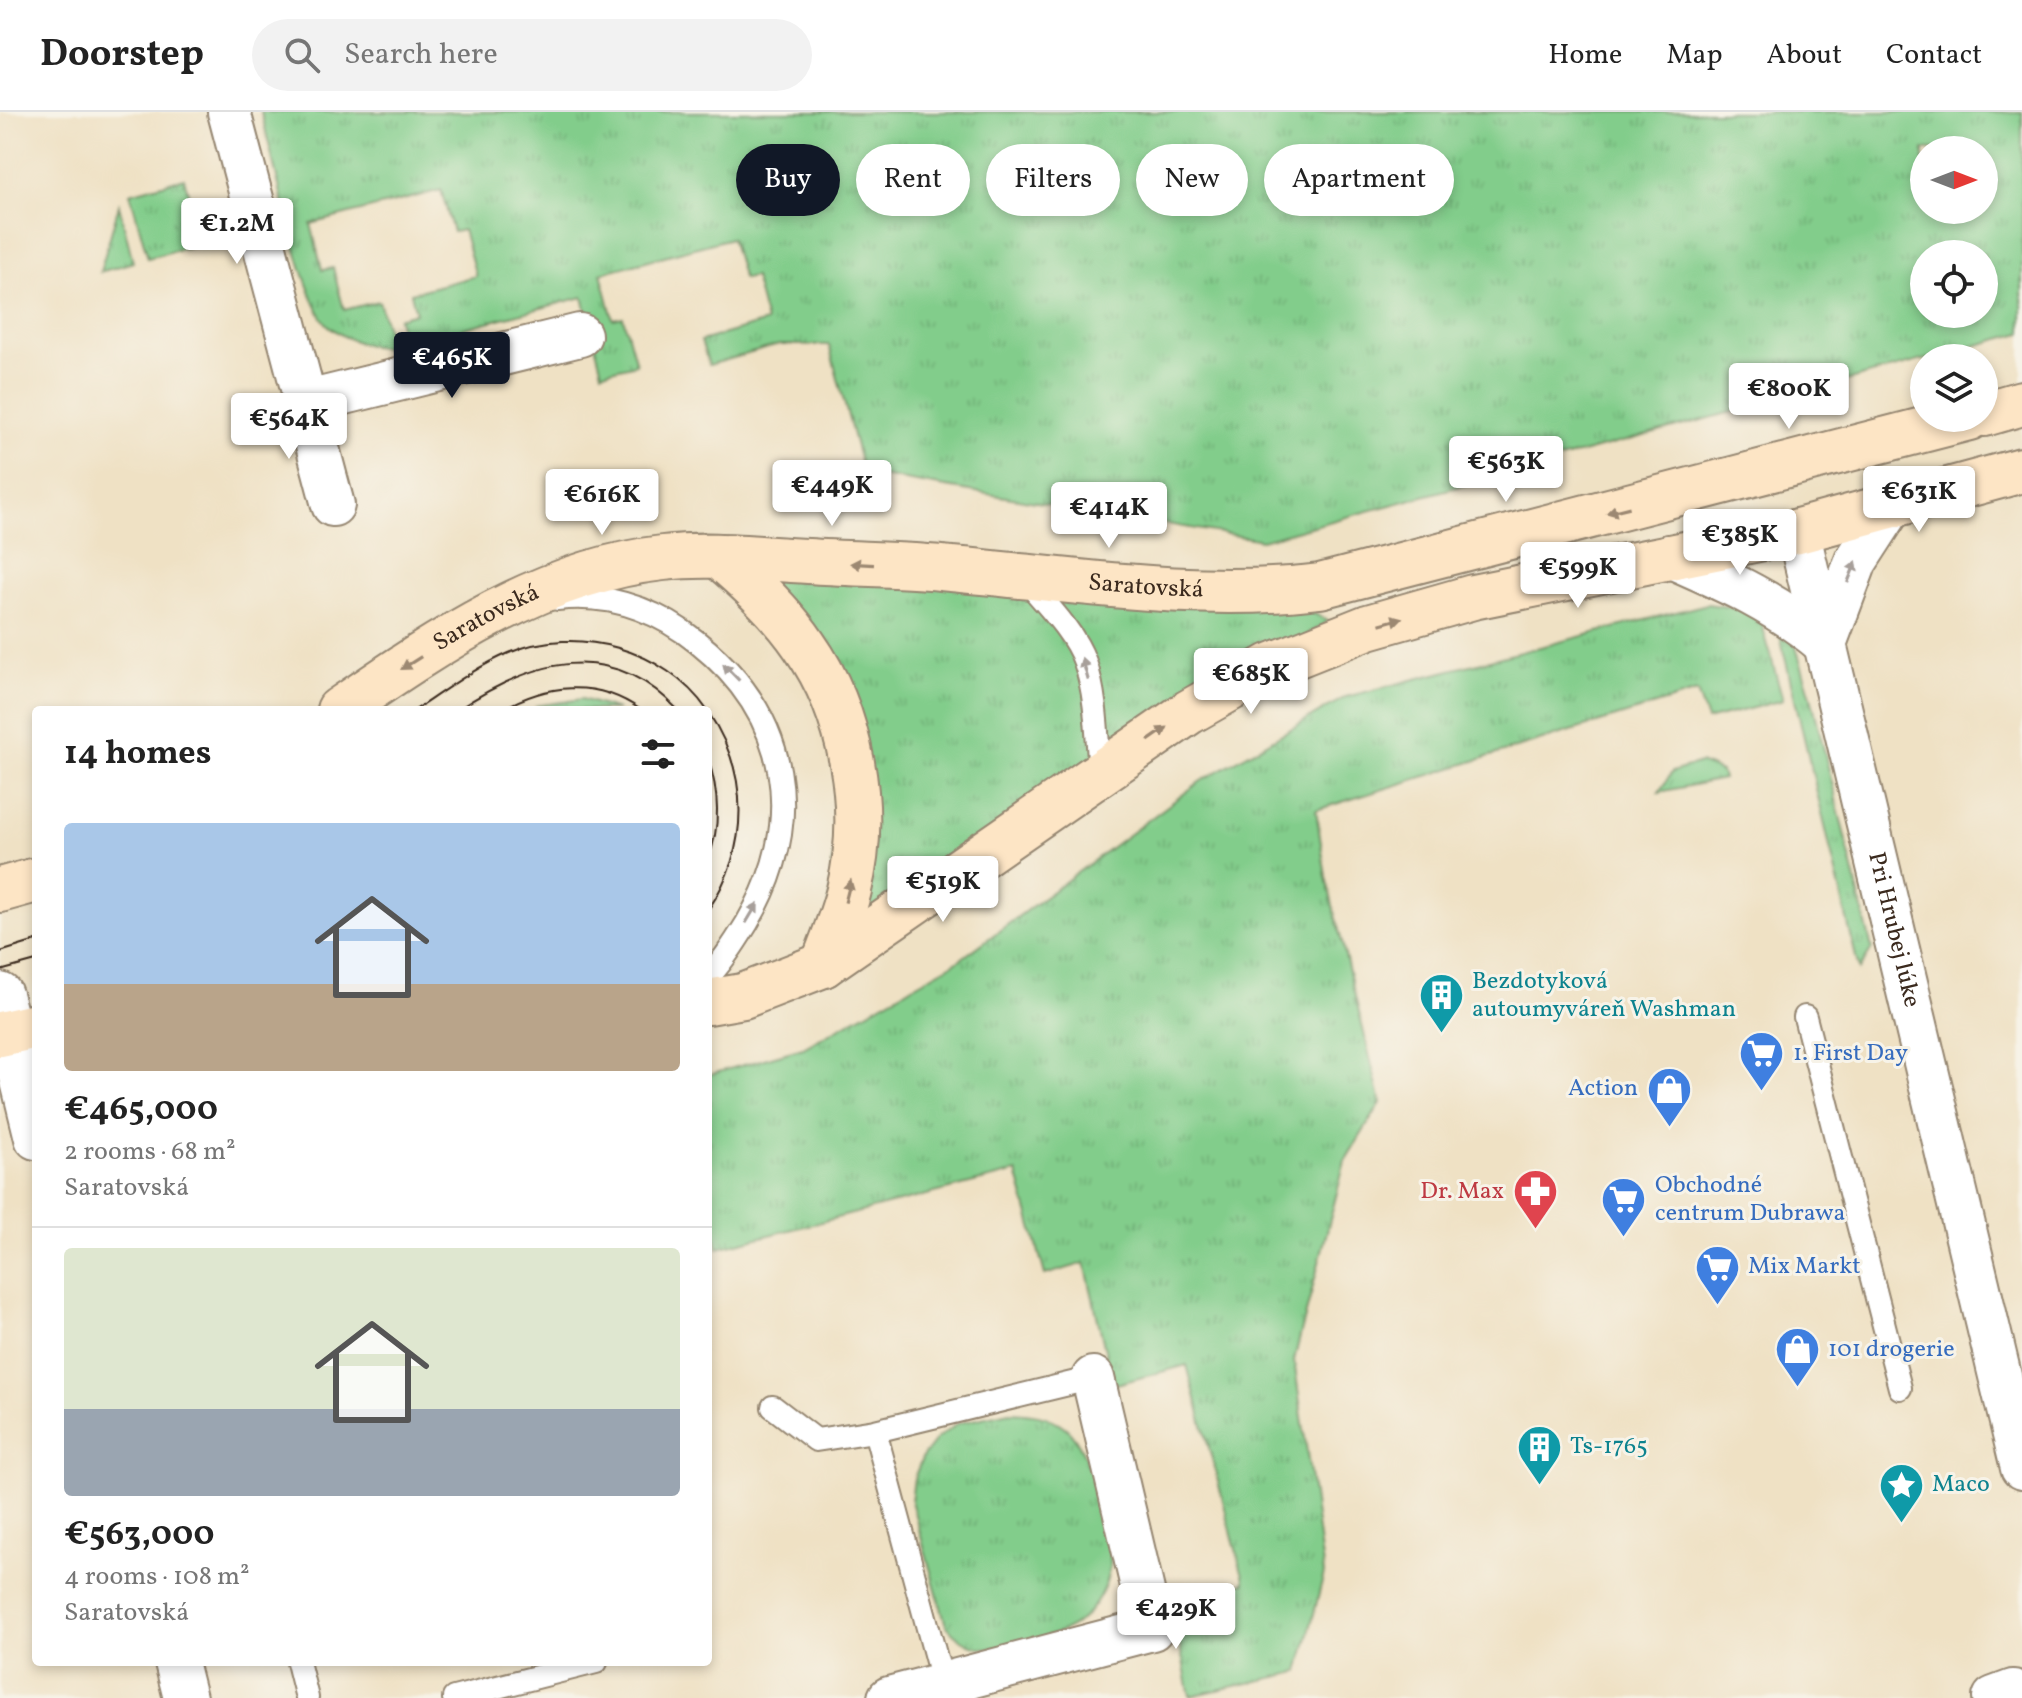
<!DOCTYPE html>
<meta charset="utf-8">
<style>
:root{--surface:#fff;--page:#f2f2f2;--text:#222;--muted:#767676;--line:#e0e0e0;--accent:#111827}
body{margin:0;font-family:Vollkorn,serif;background:var(--page);color:var(--text);height:100vh;display:flex;flex-direction:column;font-size:30px;white-space:nowrap}
*{box-sizing:border-box;margin:0}
p{font-size:26px;color:var(--muted)}
.icon{flex:none;width:44px;height:44px;fill:none;stroke:currentColor;stroke-width:2;stroke-linecap:round;stroke-linejoin:round}
.map{position:relative;flex:1;overflow:hidden}
.panel{position:absolute;left:32px;top:594px;width:680px;height:960px;display:flex;flex-direction:column;background:var(--surface);border-radius:8px;box-shadow:0 4px 12px #0003}
.panel>*{flex:none}
.banner{position:absolute;left:736px;top:32px;width:760px;height:72px;display:flex;gap:16px}
.needle{width:52px;rotate:90deg}
.controls{position:absolute;left:1910px;top:24px;display:grid;gap:16px}
.controls a{display:grid;place-items:center;width:88px;height:88px;border-radius:50%;background:var(--surface);box-shadow:0 4px 12px #0003;font-size:40px}
.price{position:absolute;translate:-50% -68px;padding:0 18px;border-radius:8px;background:#fff;color:#222;font-size:26px;line-height:52px;filter:drop-shadow(0 2px 4px #0008)}
.price::after{content:'';position:absolute;left:50%;top:48px;width:24px;height:18px;margin-left:-12px;background:inherit;clip-path:polygon(0 0,100% 0,50% 100%)}
.price.on{background:var(--accent);color:#fff}
ul{padding:0;list-style:none}
li{display:grid;align-content:center;gap:16px;height:424px;padding:0 32px}
li+li{border-top:2px solid var(--line)}
li span{display:grid;place-items:center;height:248px;border-radius:8px;color:#555}
li>.icon{margin-inline-start:auto}
span .icon{width:144px;height:144px;fill:#fffc;stroke-width:1}
li b{font-size:34px}
h2{display:flex;justify-content:space-between;align-items:center;height:96px;padding:0 32px;font-size:34px}
.chip{padding:0 28px;border-radius:36px;background:var(--surface);box-shadow:0 4px 12px #0003;font-size:28px;line-height:72px}
.chip.on{background:var(--accent);color:#fff}
header{display:flex;align-items:center;gap:48px;box-sizing:border-box;height:112px;padding:0 40px;background:var(--surface);border-bottom:2px solid var(--line)}
header strong{font-size:38px}
nav{display:flex;gap:44px;margin-inline-start:auto;font-size:28px}
.search{width:560px;height:72px;background:var(--page);display:flex;align-items:center;gap:20px;box-sizing:border-box;padding:0 28px;border-radius:44px;color:var(--muted);font-size:30px}
.map>svg:first-child{display:block}
.grass{fill:url(#grass-tufts);stroke:#5e7c54;stroke-width:2;fill-rule:evenodd}
.lines{fill:none;stroke-linecap:round;stroke-linejoin:round}
.service-casing{stroke:#958671;stroke-width:26}
.minor-casing{stroke:#958671;stroke-width:46}
.tertiary-casing{stroke:#958671;stroke-width:48}
.secondary-casing{stroke:#958671;stroke-width:48}
.service{stroke:#fff;stroke-width:22}
.minor{stroke:#fff;stroke-width:42}
.tertiary{stroke:#fff;stroke-width:44}
.secondary{stroke:#fde5c5;stroke-width:44}
.tram{stroke:#3b2a1e;stroke-width:2}
.oneway{fill:#9c8872}
.oneway2{fill:#a79f9a}
.labels{text-anchor:middle;dominant-baseline:central;stroke-width:6;stroke-linejoin:round;paint-order:stroke}
.street-label{font-size:24px;fill:#3b2a1e;stroke:#f7f3e8}
.culture-label{font-size:24px;fill:#0d838f;stroke:#f7f3e8;text-anchor:start}
.shop-label{font-size:24px;fill:#366cbe;stroke:#f7f3e8;text-anchor:start}
.health-label{font-size:24px;fill:#be3a42;stroke:#f7f3e8;text-anchor:end}
</style>
<header>
<strong>Doorstep</strong>
<div class="search"><svg class="icon" aria-label="search" viewBox="0 0 24 24"><circle cx="10" cy="10" r="6"/><path d="M15 15l6 6"/></svg>Search here</div>
<nav><a>Home</a><a>Map</a><a>About</a><a>Contact</a></nav>
</header>
<div class="map">
<svg width="2022" height="1586" viewBox="0 0 2022 1586">
<defs>
<pattern id="grass-tufts" width="24" height="20" patternUnits="userSpaceOnUse" patternTransform="scale(2)"><rect width="24" height="20" fill="#82cd8b"/><path d="M3 7l-1-3M5 7V3M7 7l1-3M15 17l-1-3M17 17v-4M19 17l1-3" fill="none" stroke="#71b078"/></pattern>
</defs>
<rect width="100%" height="100%" fill="#f7f3e8"/>
<filter id="ink" filterUnits="userSpaceOnUse"><feTurbulence type="fractalNoise" baseFrequency=".0125" numOctaves="2"/><feDisplacementMap in="SourceGraphic" scale="16" xChannelSelector="R" yChannelSelector="G"/><feConvolveMatrix kernelMatrix="1 2 1 2 8 2 1 2 1" color-interpolation-filters="sRGB"/></filter>
<filter id="wash" filterUnits="userSpaceOnUse"><feTurbulence type="fractalNoise" baseFrequency=".006" numOctaves="4" result="noise"/><feDisplacementMap in="SourceGraphic" scale="32" xChannelSelector="R" yChannelSelector="G"/><feGaussianBlur stdDeviation="1.8" result="paint"/><feColorMatrix in="noise" values="0 0 0 0 0 0 0 0 0 0 0 0 0 0 0 0 0 1.4 0 .05"/><feComposite in="paint" operator="in"/></filter>
<g filter="url(#wash)">
<rect width="100%" height="100%" fill="#efe1c4"/>
<!-- grass -->
<g class="grass">
<path d="M261,0H2022V221L1262,428L863,361L829,233H779L709,253L701,229L766,210L754,165L743,167L731,126L601,161L613,207L623,205L636,252L602,260L583,185L404,232L398,206L416,201L411,181L476,164L463,118L453,120L441,78L311,112L322,158L333,156L344,198L379,189L392,235C370,236 347,229 330,215C303,194 272,40 261,0ZM1924,38H1984V98H1924ZM1924,142H1984V202H1924Z"/>
<polygon points="184,66 202,131 148,146 130,81"/>
<polygon points="119,93 133,150 100,160"/>
<polygon points="720,445 1275,480 1328,509 823,853 845,620"/>
<polygon points="1707,492 1743,497 1761,509 1783,588 1707,608 1697,580 1316,698 1326,765 1381,991 1345,1049 1294,1248 1324,1462 1299,1560 1190,1584 1171,1491 1245,1471 1187,1253 1113,1273 1085,1151 1045,1163 1017,1060 718,1136 708,1099 708,963 803,936 961,847 1201,669 1346,585"/>
<polygon points="1776,507 1795,532 1811,584 1872,837 1859,858"/>
<polygon points="582,587 617,598 539,598 536,594"/>
<polygon points="1700,651 1721,660 1723,667 1659,680 1672,660"/>
<path d="M1009,1300C1030,1301 1049,1302 1066,1316C1091,1337 1114,1427 1109,1458C1106,1476 1095,1494 1083,1506C1065,1523 1040,1526 1016,1532C987,1540 966,1538 946,1513L911,1389L914,1366L923,1344L937,1326L959,1311Z"/>
</g>
</g>
<g filter="url(#ink)">
<g class="lines">
<defs>
<g id="service">
<path d="M1023,465C1044,490 1074,519 1085,550C1097,585 1097,626 1100,662"/>
<path d="M557,487C610,481 656,497 697,530C790,604 807,709 747,811C736,829 723,850 708,865"/>
<polyline points="1805,905 1900,1276"/>
<polyline points="773,1295 816,1328 875,1319"/>
<polyline points="298,1550 307,1586"/>
<polyline points="943,1572 875,1319 1093,1266"/>
<polyline points="454,1586 596,1550"/>
</g>
<g id="minor">
<polyline points="229,0 333,393"/>
<polyline points="308,290 580,223"/>
<path id="s1" d="M1798,419L2022,1356"/>
<path d="M1669,444C1726,469 1777,491 1825,532"/>
<polyline points="1825,532 1856,449 1891,395"/>
<polyline points="10,920 36,1026"/>
<polyline points="176,1550 185,1586"/>
<polyline points="889,1586 1152,1517 1093,1266"/>
<polyline points="1994,1586 2013,1579"/>
</g>
<polyline id="tertiary" points="0,883 10,920"/>
<g id="secondary">
<polyline points="1984,302 2022,291"/>
<path d="M720,445C751,471 781,499 804,533C852,601 869,698 849,778C843,803 832,829 823,853"/>
<path id="s2" d="M339,598C437,531 541,459 663,446C711,440 761,447 808,449C852,452 897,452 941,456C1067,467 1194,489 1320,474L1969,306"/>
<polyline points="0,778 36,768"/>
<polyline points="708,890 743,884 823,853 1189,600 1270,554 1368,515 1473,485 1798,419 2022,358"/>
<polyline points="0,922 36,914"/>
</g>
</defs>
<!-- service casing -->
<use href="#service" class="service-casing"/>
<!-- minor casing -->
<use href="#minor" class="minor-casing"/>
<!-- tertiary casing -->
<use href="#tertiary" class="tertiary-casing"/>
<!-- secondary casing -->
<use href="#secondary" class="secondary-casing"/>
<!-- service -->
<use href="#service" class="service"/>
<!-- minor -->
<use href="#minor" class="minor"/>
<!-- tertiary -->
<use href="#tertiary" class="tertiary"/>
<!-- secondary -->
<use href="#secondary" class="secondary"/>
<!-- tram -->
<g class="tram">
<path d="M415,598C445,578 476,555 509,541C576,512 665,537 707,598"/>
<path d="M457,598C531,549 609,524 678,598"/>
<path d="M501,598C546,572 596,566 641,598"/>
<path d="M708,600C750,662 750,735 708,798"/>
<path d="M708,647C719,679 721,716 708,747"/>
<polyline points="0,840 36,829"/>
<polyline points="0,859 36,849"/>
</g>
</g>
<!-- one-way arrows -->
<defs><path id="oneway-solid" d="M-6-.8H1V-3.2L6.5 0L1 3.2V.8H-6Z" transform="scale(2)"/></defs>
<g class="oneway">
<use href="#oneway-solid" transform="translate(1618 398) rotate(166)"/>
<use href="#oneway-solid" transform="translate(862 452) rotate(-177)"/>
<use href="#oneway-solid" transform="translate(1391 509) rotate(-16)"/>
<use href="#oneway-solid" transform="translate(411 551) rotate(148)"/>
<use href="#oneway-solid" transform="translate(1158 622) rotate(-35)"/>
<use href="#oneway-solid" transform="translate(848 779) rotate(-76)"/>
</g>
<g class="oneway2">
<use href="#oneway-solid" transform="translate(1852 460) rotate(-68)"/>
<use href="#oneway-solid" transform="translate(1085 557) rotate(-106)"/>
<use href="#oneway-solid" transform="translate(731 560) rotate(-134)"/>
<use href="#oneway-solid" transform="translate(752 801) rotate(-59)"/>
</g>
</g>
<!-- icons -->
<defs>
<symbol id="building-pin" viewBox="-11 -11 22 30"><path d="M0 17L-7.5 6A9.5 9.5 0 1 1 7.5 6Z" fill="#0f9aa8" stroke="#f7f3e8"/><path d="M-4-6H4V6H1V3H-1V6H-4ZM-2.5-4.3h1.7v1.8h-1.7ZM.8-4.3h1.7v1.8H.8ZM-2.5-1h1.7V.8h-1.7ZM.8-1h1.7V.8H.8Z" fill="#fff"/></symbol>
<symbol id="supermarket-pin" viewBox="-11 -11 22 30"><path d="M0 17L-7.5 6A9.5 9.5 0 1 1 7.5 6Z" fill="#3f7fe0" stroke="#f7f3e8"/><path d="M-6-5.5h2.5l.6 2H6L4.5 2H-2.5L-4.4-4H-6ZM-1.5 3.2a1.3 1.3 0 1 0 .1 0ZM3 3.2a1.3 1.3 0 1 0 .1 0Z" fill="#fff"/></symbol>
<symbol id="shop-pin" viewBox="-11 -11 22 30"><path d="M0 17L-7.5 6A9.5 9.5 0 1 1 7.5 6Z" fill="#3f7fe0" stroke="#f7f3e8"/><path d="M-5-2.5h2.3a2.7 3.5 0 0 1 5.4 0H5L5.5 6h-11ZM-1.5-2.5h3a1.5 2.3 0 0 0-3 0Z" fill="#fff"/></symbol>
<symbol id="pharmacy-pin" viewBox="-11 -11 22 30"><path d="M0 17L-7.5 6A9.5 9.5 0 1 1 7.5 6Z" fill="#e0444e" stroke="#f7f3e8"/><path d="M-2-6h4v4h4v4h-4v4h-4v-4h-4v-4h4Z" fill="#fff"/></symbol>
<symbol id="sight-pin" viewBox="-11 -11 22 30"><path d="M0 17L-7.5 6A9.5 9.5 0 1 1 7.5 6Z" fill="#0f9aa8" stroke="#f7f3e8"/><path d="M0-6L1.8-2.2L6-1.7L2.9 1.2L3.7 5.4L0 3.3L-3.7 5.4L-2.9 1.2L-6-1.7L-1.8-2.2Z" fill="#fff"/></symbol>
</defs>
<g fill-rule="evenodd">
<use href="#building-pin" x="1416" y="858" width="51" height="69"/>
<use href="#supermarket-pin" x="1736" y="916" width="51" height="69"/>
<use href="#shop-pin" x="1644" y="952" width="51" height="69"/>
<use href="#pharmacy-pin" x="1510" y="1054" width="51" height="69"/>
<use href="#supermarket-pin" x="1598" y="1062" width="51" height="69"/>
<use href="#supermarket-pin" x="1692" y="1130" width="51" height="69"/>
<use href="#shop-pin" x="1772" y="1212" width="51" height="69"/>
<use href="#building-pin" x="1514" y="1310" width="51" height="69"/>
<use href="#sight-pin" x="1876" y="1348" width="51" height="69"/>
</g>
<g class="labels">
<!-- street labels -->
<g class="street-label">
<text stroke="none"><textPath href="#s2" startOffset="846">Saratovská</textPath></text>
<text stroke="none"><textPath href="#s2" startOffset="174">Saratovská</textPath></text>
<text stroke="none"><textPath href="#s1" startOffset="410">Pri Hrubej lúke</textPath></text>
</g>
<!-- culture labels -->
<g class="culture-label">
<text x="1472" y="870">Bezdotyková<tspan x="1472" dy="28">autoumyváreň Washman</tspan></text>
<text x="1570" y="1335">Ts-1765</text>
<text x="1932" y="1373">Maco</text>
</g>
<!-- shop labels -->
<g class="shop-label">
<text x="1793" y="942">1. First Day</text>
<text x="1638" y="977" text-anchor="end">Action</text>
<text x="1655" y="1074">Obchodné<tspan x="1655" dy="28">centrum Dubrawa</tspan></text>
<text x="1748" y="1155">Mix Markt</text>
<text x="1828" y="1238">101 drogerie</text>
</g>
<!-- health labels -->
<g class="health-label">
<text x="1504" y="1080">Dr. Max</text>
</g>
</g>
</svg>
<div class="controls">
<a><svg class="needle" viewBox="-14 -14 28 28"><path d="M0-13l5 13h-10z" fill="#e53935"/><path d="M0 13l5-13h-10z" fill="#767676"/></svg></a>
<a><svg class="icon" aria-label="locate" viewBox="0 0 24 24"><circle cx="12" cy="12" r="6"/><path d="M12 2v4M12 18v4M2 12h4M18 12h4"/></svg></a>
<a><svg class="icon" aria-label="layers" viewBox="0 0 24 24"><path d="M12 4l9 5-9 5-9-5zM3 14l9 5 9-5"/></svg></a>
</div>
<b class="price" style="left:237px;top:154px">€1.2M</b>
<b class="price on" style="left:452px;top:288px">€465K</b>
<b class="price" style="left:1789px;top:319px">€800K</b>
<b class="price" style="left:289px;top:349px">€564K</b>
<b class="price" style="left:1506px;top:392px">€563K</b>
<b class="price" style="left:832px;top:416px">€449K</b>
<b class="price" style="left:1919px;top:422px">€631K</b>
<b class="price" style="left:602px;top:425px">€616K</b>
<b class="price" style="left:1109px;top:438px">€414K</b>
<b class="price" style="left:1740px;top:465px">€385K</b>
<b class="price" style="left:1578px;top:498px">€599K</b>
<b class="price" style="left:1251px;top:604px">€685K</b>
<b class="price" style="left:943px;top:812px">€519K</b>
<b class="price" style="left:1176px;top:1539px">€429K</b>
<div class="banner">
<a class="chip on">Buy</a>
<a class="chip">Rent</a>
<a class="chip">Filters</a>
<a class="chip">New</a>
<a class="chip">Apartment</a>
</div>
<section class="panel">
<h2>14 homes<svg class="icon" aria-label="filters" viewBox="0 0 24 24"><path d="M4 7h16M4 17h16"/><circle cx="9" cy="7" r="2"/><circle cx="15" cy="17" r="2"/></svg></h2>
<ul>
<li><span style="background:linear-gradient(#a9c7e8 65%,#b9a48a 0)"><svg class="icon" aria-label="home" viewBox="0 0 24 24"><path d="M3 11l9-7 9 7M6 9v11h12V9"/></svg></span><div><b>€465,000</b><p>2 rooms · 68 m²</p><p>Saratovská</p></div></li>
<li><span style="background:linear-gradient(#dfe7d0 65%,#9aa5b1 0)"><svg class="icon" aria-label="home" viewBox="0 0 24 24"><path d="M3 11l9-7 9 7M6 9v11h12V9"/></svg></span><div><b>€563,000</b><p>4 rooms · 108 m²</p><p>Saratovská</p></div></li>
</ul>
</section>
</div>
